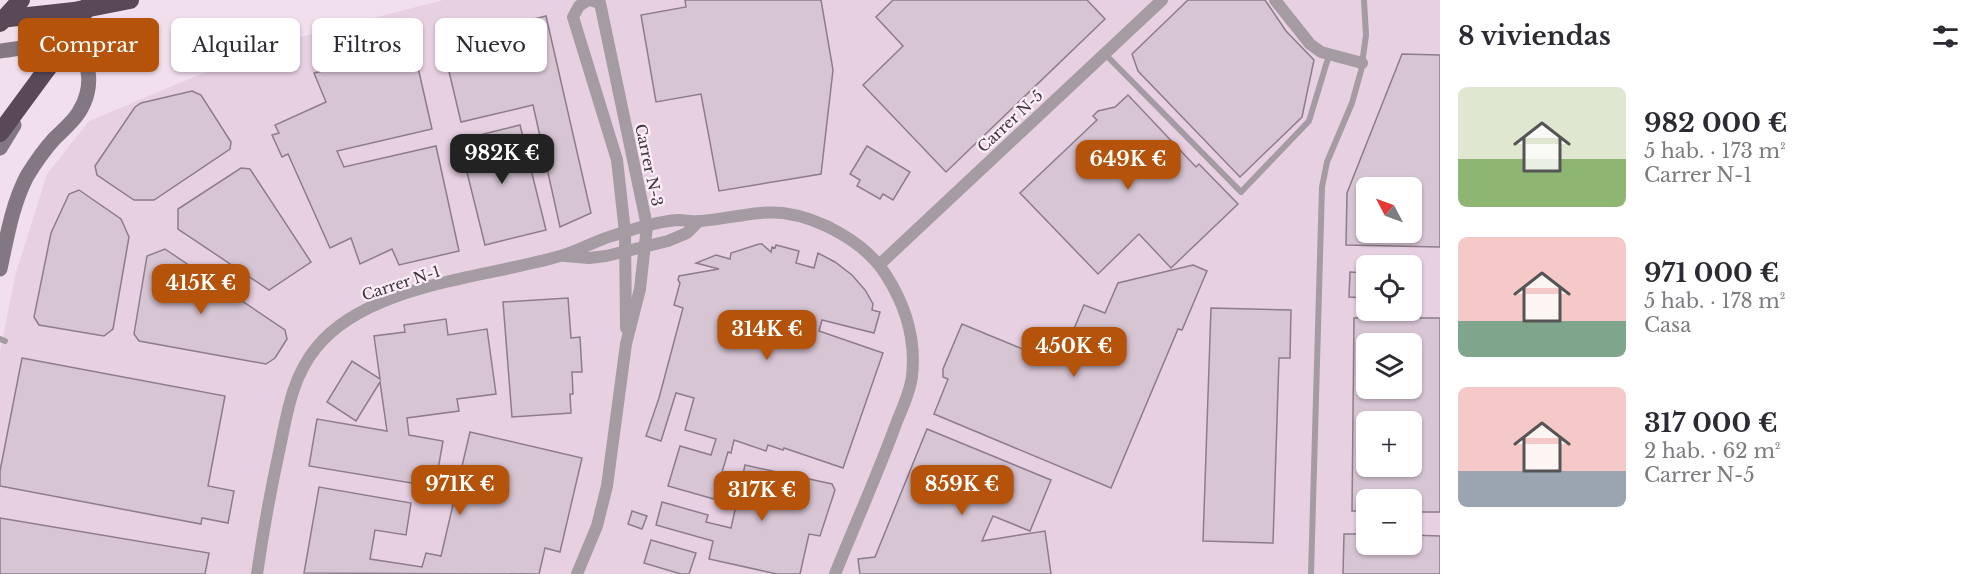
<!DOCTYPE html>
<html lang="es">
<meta charset="utf-8">
<style>
:root{--surface:#fff;--page:#f2f2f3;--text:#2b2b33;--muted:#7c7c81;--accent:#b45309}
body{margin:0;font-family:"Libre Baskerville",serif;background:var(--page);color:var(--text);height:100vh;display:flex;flex-direction:column;font-size:22px;white-space:nowrap}
*{box-sizing:border-box;margin:0}
p{font-size:20px;color:var(--muted)}
.icon{flex:none;width:33px;height:33px;fill:none;stroke:currentColor;stroke-width:2;stroke-linecap:round;stroke-linejoin:round}
.map{position:relative;flex:1;overflow:hidden}
.details{display:flex;flex-direction:column;background:var(--surface);width:540px}
.details>*{flex:none}
.guide{position:absolute;left:18px;top:18px;width:570px;height:54px;display:flex;gap:12px}
.needle{width:39px;rotate:311deg}
.tools{position:absolute;left:1356px;top:177px;display:grid;gap:12px}
.tools a{display:grid;place-items:center;width:66px;height:66px;border-radius:9px;background:var(--surface);box-shadow:0 2px 4px #0004;font-size:30px}
.price{position:absolute;translate:-50% -51px;padding:0 14px;border-radius:12px;background:var(--accent);color:#fff;font-size:20px;line-height:39px;filter:drop-shadow(0 2px 3px #0008)}
.price::after{content:'';position:absolute;left:50%;top:36px;width:18px;height:14px;margin-left:-9px;background:inherit;clip-path:polygon(0 0,100% 0,50% 100%)}
.price.current{background:#222;color:#fff}
ul{padding:0;list-style:none}
li{display:flex;align-items:center;gap:18px;height:150px;padding:0 18px}
li span{display:grid;place-items:center;flex:none;width:168px;height:120px;border-radius:9px;color:#555}
li>.icon{margin-inline-start:auto}
span .icon{width:72px;height:72px;fill:#fffc;stroke-width:1}
li b{font-size:26px}
h2{display:flex;justify-content:space-between;align-items:center;height:72px;padding:0 18px;font-size:26px}
.tag{padding:0 21px;border-radius:9px;background:var(--surface);box-shadow:0 2px 4px #0004;font-size:21px;line-height:54px}
.tag.current{background:var(--accent);color:#fff}
main{display:flex;flex:1;min-height:0}
.map>svg:first-child{display:block}
.built{fill:#e8d0e3;fill-rule:evenodd}
.building{fill:#d7c5d4;stroke:#8d7c89;stroke-width:1.5;fill-rule:evenodd}
.lines{fill:none;stroke-linecap:round;stroke-linejoin:round}
.lane{stroke:#a49ca2;stroke-width:6}
.street{stroke:#a49ca2;stroke-width:12}
.secondary{stroke:#837881;stroke-width:15}
.highway{stroke:#594956;stroke-width:18}
.highway-bridge{stroke:#594956;stroke-width:18}
.labels{text-anchor:middle;dominant-baseline:central;stroke-width:4.5;stroke-linejoin:round;paint-order:stroke}
.street-label{font-size:15px;fill:#3e363c;stroke:#fdeefa}
</style>
<main>
<div class="map">
<svg width="1440" height="574" viewBox="0 0 1440 574">
<rect width="100%" height="100%" fill="#f2dfee"/>
<!-- built -->
<path class="built" d="M443,0H1440V574H0V352L15,276L47,174L89,121L270,45ZM1366,188H1412V232H1366ZM1366,266H1412V310H1366ZM1366,344H1412V388H1366ZM1366,422H1412V466H1366ZM1366,500H1412V544H1366Z"/>
<!-- building -->
<g class="building">
<polygon points="685,0 821,0 833,70 821,174 719,191 701,94 656,102 641,15 686,7"/>
<polygon points="893,0 1087,0 1105,19 946,172 863,85 903,46 876,17"/>
<polygon points="1188,0 1265,0 1286,31 1314,60 1302,117 1240,177 1138,71 1132,54"/>
<polygon points="546,16 591,213 560,227 533,105 461,122 442,42"/>
<polygon points="414,50 432,129 337,151 344,167 436,146 459,251 399,265 392,249 360,264 351,238 330,248 288,154 282,157 272,135 279,133 275,125 326,102 314,73"/>
<path d="M1402,54L1440,55V247L1346,245L1347,193ZM1366,188H1412V232H1366Z"/>
<polygon points="192,91 201,95 231,142 230,149 154,200 134,200 97,175 95,166 135,107 141,103"/>
<polygon points="1128,95 1196,167 1199,164 1238,204 1171,268 1139,234 1098,274 1020,193 1097,120 1093,116 1098,111 1115,107"/>
<polygon points="520,125 546,230 485,245 459,140"/>
<polygon points="867,146 910,172 893,200 883,194 880,199 857,186 860,180 850,174"/>
<polygon points="241,168 250,169 311,262 269,290 178,229 178,209"/>
<polygon points="79,190 121,219 129,237 113,329 104,336 39,325 34,317 51,233 69,194"/>
<polygon points="759,244 762,244 771,252 772,247 775,248 776,245 799,251 796,263 814,268 818,253 835,262 852,275 865,290 873,304 872,310 880,312 874,333 822,320 819,331 883,353 843,468 784,448 783,450 768,445 766,451 734,440 731,453 728,452 714,499 668,486 680,446 711,455 716,439 685,430 694,398 676,393 661,441 646,436 659,398 683,308 674,305 680,283 678,280 679,276 719,269 696,263 716,255 730,259 731,253"/>
<polygon points="165,249 285,330 287,339 275,358 266,364 139,341 134,334 147,256"/>
<polygon points="1193,265 1207,271 1182,330 1178,329 1111,488 934,414 948,379 943,377 943,369 962,324 1059,364 1084,305 1105,313 1118,283"/>
<polygon points="1350,272 1366,273 1366,298 1349,297"/>
<polygon points="568,298 571,338 580,337 582,372 572,372 573,394 570,394 571,413 512,417 503,302"/>
<polygon points="1211,308 1291,310 1290,358 1279,358 1273,543 1203,541"/>
<path d="M1354,318H1440V512H1412V500H1366V511H1352ZM1366,344H1412V388H1366ZM1366,422H1412V466H1366Z"/>
<polygon points="446,319 448,335 487,329 496,394 457,399 459,411 407,418 409,435 443,441 435,487 309,466 317,419 387,431 380,382 356,421 327,402 352,361 380,379 374,336 405,332 404,325"/>
<polygon points="22,358 225,396 208,486 234,491 228,523 202,518 201,524 0,486 0,471"/>
<polygon points="927,429 1051,480 1030,531 993,516 982,541 1045,531 1051,574 860,574 858,559 875,557"/>
<polygon points="470,432 582,458 560,552 545,548 539,574 304,573 319,487 411,503 406,535 375,530 370,559 422,567 426,553 441,556"/>
<polygon points="745,465 832,484 835,490 820,536 809,534 800,574 777,574 709,559 713,541 656,525 662,502 708,515 706,522 731,528"/>
<polygon points="632,511 647,516 642,529 628,524"/>
<polygon points="0,518 209,553 205,574 0,574"/>
<polygon points="1344,534 1366,534 1366,544 1412,544 1412,535 1440,536 1440,574 1343,574"/>
<polygon points="651,540 696,553 689,574 681,574 644,563"/>
</g>
<g class="lines">
<!-- lane -->
<g class="lane">
<polyline points="1105,54 1241,192 1309,121 1329,55"/>
<polyline points="0,339 5,341"/>
<polyline points="1311,574 1322,187 1327,162 1352,103 1361,71 1366,35 1364,0"/>
</g>
<!-- street -->
<g class="street">
<polyline points="588,0 579,6 573,17 617,160 625,232 626,328"/>
<polyline points="1275,0 1310,44 1321,52 1362,63"/>
<polyline points="565,256 589,258 606,256 668,241 687,233 699,221"/>
<polyline points="879,265 1162,0"/>
<path d="M257,574C263,533 270,493 279,452C287,415 291,379 316,348C367,284 485,278 560,256C579,251 596,240 615,235C634,229 658,221 678,220C686,220 694,222 701,221C728,219 757,210 783,213C821,218 866,243 886,275C906,306 916,340 912,376C910,395 899,414 893,432C875,480 854,527 835,574"/>
<polyline points="577,574 597,526 607,486 626,344 640,289 647,226 600,3 590,0"/>
</g>
<!-- secondary -->
<g class="secondary">
<path d="M0,51C18,49 47,43 64,47C95,54 93,91 79,112C73,122 63,130 54,139C44,150 35,163 27,176C12,205 7,237 0,269"/>
<polyline points="0,148 14,125"/>
</g>
<!-- highway -->
<g class="highway">
<polyline points="0,19 74,11 130,0"/>
<polyline points="0,133 47,69"/>
</g>
<!-- highway-bridge -->
<g class="highway-bridge">
<polyline points="0,23 21,0"/>
<polyline points="47,69 92,0"/>
</g>
</g>
<g class="labels">
<!-- street labels -->
<g class="street-label">
<text transform="translate(1010 121) rotate(-43)">Carrer N-5</text>
<text transform="translate(649 165) rotate(78)">Carrer N-3</text>
<text transform="translate(401 283) rotate(-18)">Carrer N-1</text>
</g>
</g>
</svg>
<div class="tools">
<a><svg class="needle" viewBox="-14 -14 28 28"><path d="M0-13l5 13h-10z" fill="#e53935"/><path d="M0 13l5-13h-10z" fill="#7c7c81"/></svg></a>
<a><svg class="icon" aria-label="locate" viewBox="0 0 24 24"><circle cx="12" cy="12" r="6"/><path d="M12 2v4M12 18v4M2 12h4M18 12h4"/></svg></a>
<a><svg class="icon" aria-label="layers" viewBox="0 0 24 24"><path d="M12 4l9 5-9 5-9-5zM3 14l9 5 9-5"/></svg></a>
<a>+</a>
<a>−</a>
</div>
<b class="price current" style="left:502px;top:185px">982K €</b>
<b class="price" style="left:1128px;top:191px">649K €</b>
<b class="price" style="left:201px;top:315px">415K €</b>
<b class="price" style="left:767px;top:361px">314K €</b>
<b class="price" style="left:1074px;top:378px">450K €</b>
<b class="price" style="left:460px;top:516px">971K €</b>
<b class="price" style="left:962px;top:516px">859K €</b>
<b class="price" style="left:762px;top:522px">317K €</b>
<div class="guide">
<a class="tag current">Comprar</a>
<a class="tag">Alquilar</a>
<a class="tag">Filtros</a>
<a class="tag">Nuevo</a>
</div>
</div>
<section class="details">
<h2>8 viviendas<svg class="icon" aria-label="filters" viewBox="0 0 24 24"><path d="M4 7h16M4 17h16"/><circle cx="9" cy="7" r="2"/><circle cx="15" cy="17" r="2"/></svg></h2>
<ul>
<li><span style="background:linear-gradient(#dfe7d0 60%,#8fb573 0)"><svg class="icon" aria-label="home" viewBox="0 0 24 24"><path d="M3 11l9-7 9 7M6 9v11h12V9"/></svg></span><div><b>982 000 €</b><p>5 hab. · 173 m²</p><p>Carrer N-1</p></div></li>
<li><span style="background:linear-gradient(#f6c9c9 70%,#7fa58c 0)"><svg class="icon" aria-label="home" viewBox="0 0 24 24"><path d="M3 11l9-7 9 7M6 9v11h12V9"/></svg></span><div><b>971 000 €</b><p>5 hab. · 178 m²</p><p>Casa</p></div></li>
<li><span style="background:linear-gradient(#f6c9c9 70%,#9aa5b1 0)"><svg class="icon" aria-label="home" viewBox="0 0 24 24"><path d="M3 11l9-7 9 7M6 9v11h12V9"/></svg></span><div><b>317 000 €</b><p>2 hab. · 62 m²</p><p>Carrer N-5</p></div></li>
</ul>
</section>
</main>
